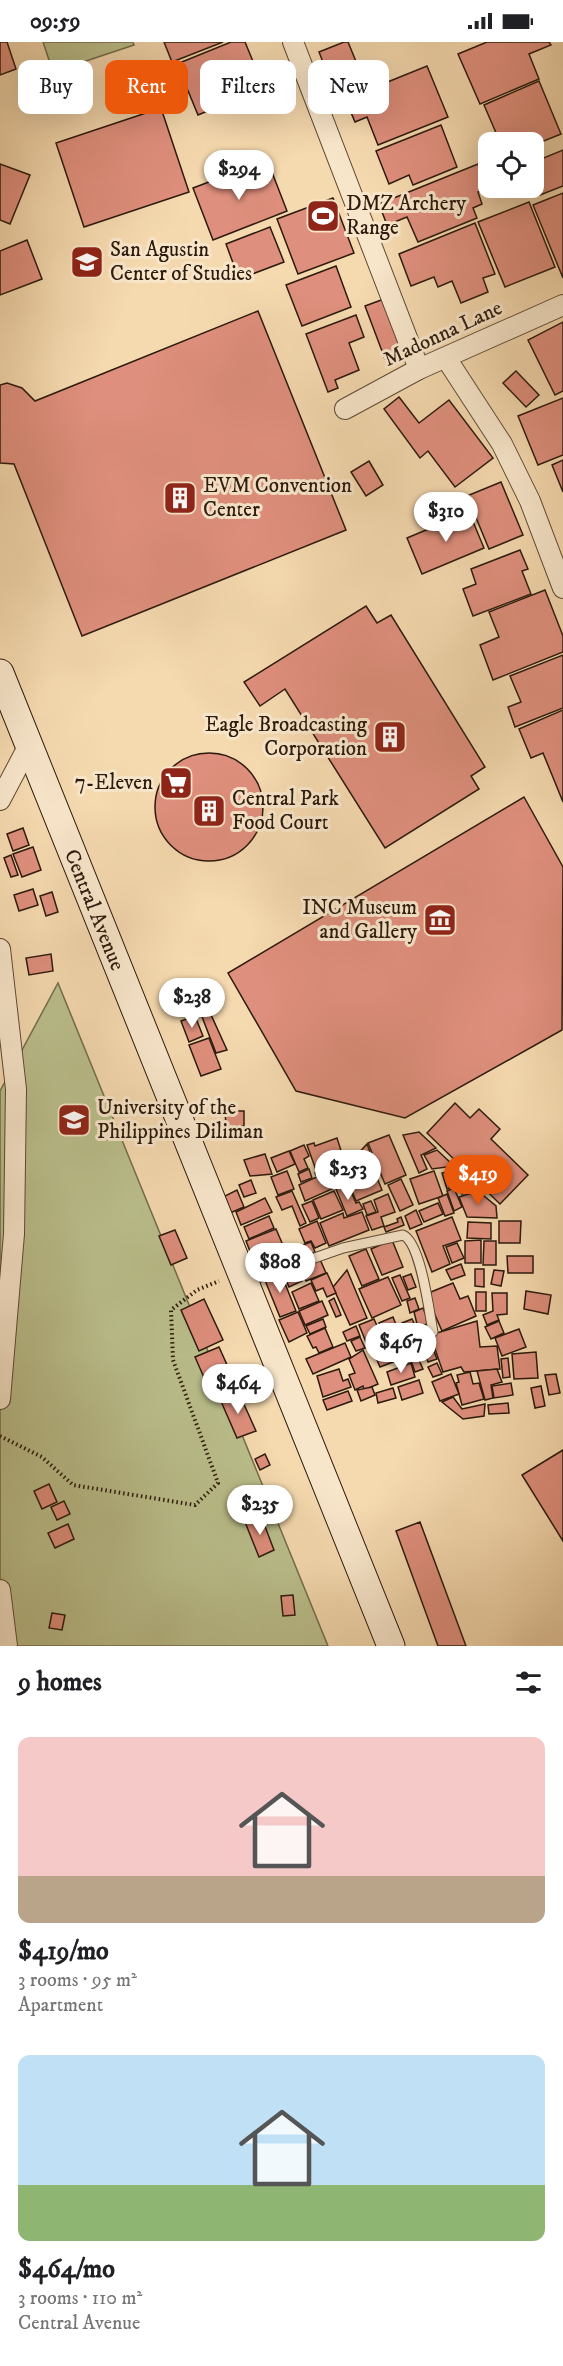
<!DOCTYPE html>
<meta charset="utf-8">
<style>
:root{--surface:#fff;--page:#f6f6f6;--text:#202124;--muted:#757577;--accent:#ea580c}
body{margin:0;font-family:"IM FELL DW Pica",serif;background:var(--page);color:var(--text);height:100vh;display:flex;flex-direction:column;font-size:22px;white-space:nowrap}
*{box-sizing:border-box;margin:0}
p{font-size:20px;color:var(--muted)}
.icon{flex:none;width:33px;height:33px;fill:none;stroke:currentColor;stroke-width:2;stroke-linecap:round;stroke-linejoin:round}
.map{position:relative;height:1604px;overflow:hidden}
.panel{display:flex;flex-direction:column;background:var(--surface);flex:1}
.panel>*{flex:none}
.banner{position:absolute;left:18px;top:18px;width:528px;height:54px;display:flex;gap:12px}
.buttons{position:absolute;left:478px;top:90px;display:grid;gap:12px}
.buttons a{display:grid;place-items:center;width:66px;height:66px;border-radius:12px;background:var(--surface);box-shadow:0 6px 24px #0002;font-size:30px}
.price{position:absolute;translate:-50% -51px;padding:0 14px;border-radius:21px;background:#fff;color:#222;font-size:20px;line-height:39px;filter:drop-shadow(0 2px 3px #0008)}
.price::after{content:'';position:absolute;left:50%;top:36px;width:18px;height:14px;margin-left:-9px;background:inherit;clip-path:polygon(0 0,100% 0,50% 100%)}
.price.active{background:var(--accent);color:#fff}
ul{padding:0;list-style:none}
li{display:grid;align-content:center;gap:12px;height:318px;padding:0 18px}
li span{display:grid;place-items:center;height:186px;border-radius:12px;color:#555}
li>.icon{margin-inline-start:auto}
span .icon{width:108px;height:108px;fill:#fffc;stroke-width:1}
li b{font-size:26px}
h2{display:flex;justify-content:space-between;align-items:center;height:72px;padding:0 18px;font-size:26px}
.pill{padding:0 21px;border-radius:12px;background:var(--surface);box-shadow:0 6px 24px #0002;font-size:21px;line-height:54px}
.pill.active{background:var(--accent);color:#fff}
.status{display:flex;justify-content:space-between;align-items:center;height:42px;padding:0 30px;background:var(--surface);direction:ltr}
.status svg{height:16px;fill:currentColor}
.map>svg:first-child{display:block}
.green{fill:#babf8c;stroke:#736c4c;stroke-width:1.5}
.building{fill:#df8f7d;stroke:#2c1a0d;stroke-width:1.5}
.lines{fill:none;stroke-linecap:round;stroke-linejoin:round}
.service-casing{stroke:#5e4a36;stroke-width:11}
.minor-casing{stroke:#5e4a36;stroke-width:22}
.secondary-casing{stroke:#2c1a0d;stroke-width:29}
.path{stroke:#2c1a0d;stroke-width:4;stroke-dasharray:1.5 3;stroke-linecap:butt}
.service{stroke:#f8e6cb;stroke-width:9}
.minor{stroke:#f8e6cb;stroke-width:20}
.secondary{stroke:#f8e6cb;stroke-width:27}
.labels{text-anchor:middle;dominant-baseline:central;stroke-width:6;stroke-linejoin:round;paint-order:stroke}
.poi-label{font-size:21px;fill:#2c1a0d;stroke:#f8e6cb;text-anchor:start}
.street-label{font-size:21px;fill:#2c1a0d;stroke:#f8e6cb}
</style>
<div class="status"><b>09:59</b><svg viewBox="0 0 49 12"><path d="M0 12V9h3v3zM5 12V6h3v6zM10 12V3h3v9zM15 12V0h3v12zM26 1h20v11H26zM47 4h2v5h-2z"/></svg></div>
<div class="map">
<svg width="563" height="1604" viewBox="0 0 563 1604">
<rect width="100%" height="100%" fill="#f5d9af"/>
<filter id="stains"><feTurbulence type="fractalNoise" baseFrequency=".00333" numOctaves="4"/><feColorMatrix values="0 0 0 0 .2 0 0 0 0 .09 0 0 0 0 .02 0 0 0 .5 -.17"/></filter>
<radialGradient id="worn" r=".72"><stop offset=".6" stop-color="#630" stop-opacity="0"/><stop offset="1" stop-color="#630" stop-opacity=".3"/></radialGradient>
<!-- green -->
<g class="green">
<polygon points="43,0 133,0 134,3 53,30"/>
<polygon points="58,941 328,1604 0,1604 0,1049"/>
</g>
<!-- building -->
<g class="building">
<polygon points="0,0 7,0 16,27 0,33"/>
<polygon points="164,0 223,0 172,20"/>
<polygon points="231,0 245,0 264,46 198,73 177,22"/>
<polygon points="344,0 348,0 367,46 338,58 319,10"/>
<polygon points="487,0 549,0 551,3 529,12 539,37 480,62 458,12"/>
<polygon points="427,24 448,75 378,103 367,75 355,80 347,61 359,55 358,52"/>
<polygon points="539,39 561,92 534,103 534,100 500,100 484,63"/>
<polygon points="161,66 189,150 84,185 56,101"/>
<polygon points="441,83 457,125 413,143 409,133 389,142 376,109"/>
<polygon points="563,108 563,144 540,153 534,139 534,120"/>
<polygon points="0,122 30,133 10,182 0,178"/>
<polygon points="478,122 487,147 478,150 482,162 473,166 477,176 418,200 407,175 387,183 379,162"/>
<polygon points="270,125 287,169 213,198 193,146 246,126 249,133"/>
<polygon points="563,151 563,236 533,163"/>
<polygon points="333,156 354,211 298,232 277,177"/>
<polygon points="529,160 555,225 505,245 478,180"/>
<polygon points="475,181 495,232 483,236 488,250 461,261 452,239 438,245 434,235 411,244 399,212"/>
<polygon points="270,185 284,220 239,237 226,202"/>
<polygon points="27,198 42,237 0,253 0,209"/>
<polygon points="336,224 351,265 302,284 286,243"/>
<polygon points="384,257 404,310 385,317 365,264"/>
<polygon points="258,269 346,488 82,594 14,422 0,421 0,343 7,341 22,346 35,359"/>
<polygon points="356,273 364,295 349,301 359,328 335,338 338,346 328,350 306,292"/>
<polygon points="563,280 563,349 555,353 528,298"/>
<polygon points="516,329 539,353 526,365 503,341"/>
<polygon points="399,355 419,381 449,358 493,416 455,445 428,409 420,416 384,367"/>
<polygon points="563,356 563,413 538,423 518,374"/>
<polygon points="563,418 563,450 552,423"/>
<polygon points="369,419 383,443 366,454 351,430"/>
<polygon points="501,440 523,493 489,507 467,454"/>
<polygon points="469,470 484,506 422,532 407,496"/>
<polygon points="520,508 528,527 522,529 531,552 473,574 463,547 476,542 471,527"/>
<polygon points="545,548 563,594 563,610 493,638 480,603 499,595 489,570"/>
<polygon points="366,564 377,581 391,573 485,725 471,734 479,747 385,806 285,647 260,664 244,640"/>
<polygon points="563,613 563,666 515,685 508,665 521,660 510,634"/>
<polygon points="563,668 563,760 543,711 531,716 519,687"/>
<circle cx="209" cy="765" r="54"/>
<polygon points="524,755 563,825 562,988 405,1076 296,1049 228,931"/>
<polygon points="23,786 29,803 13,809 7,792"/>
<polygon points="33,805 41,828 22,835 13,812"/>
<polygon points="11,813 18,833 11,835 4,816"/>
<polygon points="33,847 38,863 19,869 14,853"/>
<polygon points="52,850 58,870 46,874 40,854"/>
<polygon points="51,912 53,929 29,933 26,916"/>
<polygon points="194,941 201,959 174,969 167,951"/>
<polygon points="207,964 227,1008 216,1011 199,967"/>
<polygon points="195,974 203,994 189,1000 181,979"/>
<polygon points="209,996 221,1027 201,1034 189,1003"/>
<polygon points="455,1061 470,1076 479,1067 500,1087 491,1097 528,1133 500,1162 427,1091"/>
<polygon points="225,1069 244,1069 244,1084 226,1084"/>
<polygon points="419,1090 436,1106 421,1113 427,1127 419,1131 403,1093"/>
<polygon points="389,1093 406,1133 385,1142 368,1101"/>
<polygon points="337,1096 344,1118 316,1128 307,1103 314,1101 315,1104"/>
<polygon points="367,1102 376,1126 362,1131 355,1115"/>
<polygon points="304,1103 309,1114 304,1117 308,1126 299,1130 290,1109"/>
<polygon points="437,1108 454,1124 432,1127 424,1113"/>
<polygon points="289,1109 295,1122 277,1130 271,1116"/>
<polygon points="265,1112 272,1132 250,1134 244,1118"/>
<polygon points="354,1122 362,1142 377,1136 382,1148 356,1159 343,1127"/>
<polygon points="309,1127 312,1136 301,1140 298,1132"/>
<polygon points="457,1127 479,1147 462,1152 459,1142 447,1147 442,1131"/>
<polygon points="323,1128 332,1147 305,1159 299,1143 317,1135 315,1131"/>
<polygon points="287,1129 294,1147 278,1153 271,1135"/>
<polygon points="434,1129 443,1154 419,1162 410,1137"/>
<polygon points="401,1137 413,1163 400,1169 388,1143"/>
<polygon points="251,1138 256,1151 244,1155 239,1143"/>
<polygon points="348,1143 356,1161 359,1160 363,1167 347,1174 336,1147"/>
<polygon points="454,1146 462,1165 454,1169 447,1149"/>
<polygon points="237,1148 244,1165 230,1171 223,1155"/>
<polygon points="292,1149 306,1181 300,1184 292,1164 282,1168 276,1155"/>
<polygon points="334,1149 343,1168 321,1177 313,1158"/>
<polygon points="478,1149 496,1164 497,1176 467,1175 459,1155"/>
<polygon points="388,1152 395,1170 381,1175 384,1184 372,1188 366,1174 378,1170 374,1158"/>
<polygon points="447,1152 454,1171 445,1174 438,1156"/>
<polygon points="265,1156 272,1170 241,1183 236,1170"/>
<polygon points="312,1159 319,1176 310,1180 302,1163"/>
<polygon points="371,1159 376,1170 367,1173 363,1162"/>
<polygon points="438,1161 443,1172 424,1180 419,1169"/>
<polygon points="416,1168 422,1182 410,1187 405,1174"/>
<polygon points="362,1170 369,1188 329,1204 320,1181 343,1171 344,1176"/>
<polygon points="269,1174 274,1186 249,1197 244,1185"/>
<polygon points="401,1175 404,1183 386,1190 384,1185 398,1180 397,1177"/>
<polygon points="452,1175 461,1198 443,1204 450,1222 432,1230 416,1189"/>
<polygon points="317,1179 326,1201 315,1206 311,1199 305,1201 299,1187"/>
<polygon points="499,1179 521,1179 520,1201 499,1201"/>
<polygon points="468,1180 491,1181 491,1197 467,1196"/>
<polygon points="276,1187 286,1210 255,1222 246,1199"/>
<polygon points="175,1188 187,1216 171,1223 159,1194"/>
<polygon points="392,1198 403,1225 382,1233 371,1207"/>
<polygon points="481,1198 481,1221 465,1221 465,1199"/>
<polygon points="484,1199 496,1199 496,1223 483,1223"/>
<polygon points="311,1200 315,1210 304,1215 300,1204"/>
<polygon points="457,1201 464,1216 452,1221 446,1205"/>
<polygon points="366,1207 379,1237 362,1244 349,1214"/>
<polygon points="507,1214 533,1214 533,1231 508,1231"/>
<polygon points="319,1215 326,1231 306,1239 300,1223"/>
<polygon points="461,1222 465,1233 451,1238 446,1228"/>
<polygon points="296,1226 302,1239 289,1245 283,1231"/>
<polygon points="475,1227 484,1227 484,1245 475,1244"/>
<polygon points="347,1228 367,1276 350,1283 333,1245"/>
<polygon points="494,1228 504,1229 501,1244 491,1242"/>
<polygon points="280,1229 296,1269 280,1275 264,1236"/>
<polygon points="327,1231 336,1251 327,1255 323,1246 316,1249 311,1238"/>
<polygon points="411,1232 416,1245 408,1248 403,1235"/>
<polygon points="400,1233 410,1256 402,1259 392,1236"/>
<polygon points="388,1235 401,1263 372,1276 359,1247"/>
<polygon points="311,1241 319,1259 299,1267 292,1250"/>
<polygon points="453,1241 460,1257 468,1254 476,1274 442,1289 426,1252"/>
<polygon points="526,1249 551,1253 548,1272 524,1267"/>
<rect x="476" y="1250" width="10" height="19"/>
<polygon points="492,1251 507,1251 507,1272 497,1273 499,1278 487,1283 483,1273 493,1269"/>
<polygon points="334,1256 341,1273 336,1275 329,1259"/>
<polygon points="415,1256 419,1267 410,1271 407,1259"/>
<polygon points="204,1257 223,1298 199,1309 181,1268"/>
<polygon points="322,1259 328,1273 305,1283 299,1269"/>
<polygon points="423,1266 429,1281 418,1286 414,1270"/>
<polygon points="298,1270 307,1291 289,1300 279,1278"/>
<polygon points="393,1275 403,1301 389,1306 379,1281"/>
<polygon points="323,1277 326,1285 310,1292 306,1284"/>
<polygon points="374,1277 393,1320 380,1325 369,1299 366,1300 359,1283"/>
<polygon points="412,1277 417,1287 407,1292 402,1281"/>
<polygon points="477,1279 480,1305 497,1304 500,1327 464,1330 461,1325 443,1330 430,1293"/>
<polygon points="499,1279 504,1291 491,1297 485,1285"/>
<polygon points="356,1284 360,1294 347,1299 343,1290"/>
<polygon points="325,1286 333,1305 319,1311 316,1305 313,1306 307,1294"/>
<polygon points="519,1287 526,1305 502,1314 495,1296"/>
<polygon points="360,1295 365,1306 356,1309 351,1299"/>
<polygon points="430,1300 437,1317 428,1320 422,1303"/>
<polygon points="345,1301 351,1315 313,1332 306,1317"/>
<polygon points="219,1305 237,1345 213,1356 195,1315"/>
<polygon points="363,1308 378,1342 364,1348 363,1344 355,1348 349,1333 355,1331 349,1317"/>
<polygon points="536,1310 538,1336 514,1337 512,1312"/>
<polygon points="418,1316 423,1327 415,1330 411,1319"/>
<polygon points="508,1316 510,1335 503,1336 501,1317"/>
<polygon points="411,1321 415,1335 391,1343 387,1330"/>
<polygon points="437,1321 442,1332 433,1335 428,1325"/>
<polygon points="339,1327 343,1339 348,1337 351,1345 323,1355 317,1334"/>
<polygon points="497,1327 502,1340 491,1343 493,1356 485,1358 477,1329"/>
<polygon points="470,1330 473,1342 479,1341 484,1357 462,1363 456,1341 459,1340 457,1333"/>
<polygon points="451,1332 459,1352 440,1359 432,1340"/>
<polygon points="556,1332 560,1351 549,1353 545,1333"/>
<polygon points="419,1338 423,1351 402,1358 398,1345"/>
<polygon points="511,1341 513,1353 494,1356 492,1344"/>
<polygon points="541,1344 545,1364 535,1366 531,1346"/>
<polygon points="372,1345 375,1353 361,1359 357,1348"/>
<polygon points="393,1346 396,1356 378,1361 376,1351"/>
<polygon points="238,1349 256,1389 237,1396 220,1357"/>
<polygon points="348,1349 352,1359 327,1368 323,1358"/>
<polygon points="453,1355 462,1367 485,1362 484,1374 463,1377 442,1360"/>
<polygon points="508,1361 509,1371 489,1372 488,1363"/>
<polygon points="563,1408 563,1499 522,1433"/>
<polygon points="265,1412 270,1423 260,1428 255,1417"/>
<polygon points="49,1442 57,1460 42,1467 34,1449"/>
<polygon points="64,1459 70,1472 57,1478 51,1465"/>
<polygon points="261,1474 274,1508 259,1515 245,1480"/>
<polygon points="420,1480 466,1604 438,1604 396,1489"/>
<polygon points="68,1482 74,1497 55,1506 48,1491"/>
<polygon points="293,1553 295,1573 283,1574 281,1554"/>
<polygon points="52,1571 65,1573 62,1588 49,1586"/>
</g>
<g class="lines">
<defs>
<path id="service" d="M249,1239L343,1206L403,1193C421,1201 429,1269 433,1290"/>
<g id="minor">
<polyline points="293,0 419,327"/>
<polyline points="446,316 502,402 530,459 563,546"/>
<polyline points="345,367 419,327 563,263"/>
<polyline points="0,758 28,705"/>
<polyline points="0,907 16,1047 14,1192 0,1357"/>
<polyline points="0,1548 7,1604"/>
</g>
<polyline id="secondary" points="0,631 391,1604"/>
</defs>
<!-- service casing -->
<use href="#service" class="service-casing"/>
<!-- minor casing -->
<use href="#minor" class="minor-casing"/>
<!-- secondary casing -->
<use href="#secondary" class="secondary-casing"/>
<!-- path -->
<polyline class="path" points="0,1394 42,1415 73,1443 195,1463 218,1441 173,1318 171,1268 197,1248 219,1239"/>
<!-- service -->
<use href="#service" class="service"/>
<!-- minor -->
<use href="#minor" class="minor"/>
<!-- secondary -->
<use href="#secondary" class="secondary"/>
</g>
<!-- icons -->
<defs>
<symbol id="stadium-square" viewBox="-11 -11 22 22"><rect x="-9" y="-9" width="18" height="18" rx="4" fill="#8f2418" stroke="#f8e6cb"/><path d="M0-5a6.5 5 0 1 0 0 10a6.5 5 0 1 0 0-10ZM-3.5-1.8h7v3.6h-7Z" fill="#fff"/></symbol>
<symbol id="school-square" viewBox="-11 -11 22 22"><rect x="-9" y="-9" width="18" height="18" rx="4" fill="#8f2418" stroke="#f8e6cb"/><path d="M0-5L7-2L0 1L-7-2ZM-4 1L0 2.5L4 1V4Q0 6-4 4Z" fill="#fff"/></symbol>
<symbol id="building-square" viewBox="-11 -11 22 22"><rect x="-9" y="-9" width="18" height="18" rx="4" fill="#8f2418" stroke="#f8e6cb"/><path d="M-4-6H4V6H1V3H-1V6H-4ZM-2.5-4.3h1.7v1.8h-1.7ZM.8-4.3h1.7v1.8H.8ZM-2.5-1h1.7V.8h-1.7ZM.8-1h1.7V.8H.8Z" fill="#fff"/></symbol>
<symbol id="supermarket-square" viewBox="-11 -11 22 22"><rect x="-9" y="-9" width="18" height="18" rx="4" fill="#8f2418" stroke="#f8e6cb"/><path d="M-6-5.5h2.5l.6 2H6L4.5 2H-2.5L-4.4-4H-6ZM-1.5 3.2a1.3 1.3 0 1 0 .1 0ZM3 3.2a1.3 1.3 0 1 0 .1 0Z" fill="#fff"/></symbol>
<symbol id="museum-square" viewBox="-11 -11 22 22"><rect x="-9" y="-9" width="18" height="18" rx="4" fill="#8f2418" stroke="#f8e6cb"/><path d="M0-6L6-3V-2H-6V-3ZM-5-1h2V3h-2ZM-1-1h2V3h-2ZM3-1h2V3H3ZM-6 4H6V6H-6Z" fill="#fff"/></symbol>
<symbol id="university-square" viewBox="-11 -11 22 22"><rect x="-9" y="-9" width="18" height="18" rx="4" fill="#8f2418" stroke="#f8e6cb"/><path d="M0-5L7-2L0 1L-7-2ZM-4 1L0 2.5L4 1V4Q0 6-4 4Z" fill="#fff"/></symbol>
</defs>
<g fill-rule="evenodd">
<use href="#stadium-square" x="304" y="155" width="38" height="38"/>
<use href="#school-square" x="68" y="201" width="38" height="38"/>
<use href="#building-square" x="161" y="437" width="38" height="38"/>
<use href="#building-square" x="371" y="676" width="38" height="38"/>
<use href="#supermarket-square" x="157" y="722" width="38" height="38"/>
<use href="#building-square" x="190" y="750" width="38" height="38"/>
<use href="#museum-square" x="421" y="859" width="38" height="38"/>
<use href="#university-square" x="55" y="1059" width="38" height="38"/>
</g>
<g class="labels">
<!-- poi labels -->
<g class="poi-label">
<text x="346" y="162">DMZ Archery<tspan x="346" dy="24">Range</tspan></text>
<text x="110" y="208">San Agustin<tspan x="110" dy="24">Center of Studies</tspan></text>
<text x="203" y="444">EVM Convention<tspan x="203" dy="24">Center</tspan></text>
<text x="367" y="683" text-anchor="end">Eagle Broadcasting<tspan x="367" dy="24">Corporation</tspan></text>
<text x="153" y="741" text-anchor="end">7-Eleven</text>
<text x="232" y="757">Central Park<tspan x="232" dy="24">Food Court</tspan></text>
<text x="417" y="866" text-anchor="end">INC Museum<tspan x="417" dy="24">and Gallery</tspan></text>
<text x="97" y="1066">University of the<tspan x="97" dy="24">Philippines Diliman</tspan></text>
</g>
<!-- street labels -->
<g class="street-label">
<text transform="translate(443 292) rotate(-25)">Madonna Lane</text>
<text transform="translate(94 868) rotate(68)">Central Avenue</text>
</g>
</g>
<rect width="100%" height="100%" filter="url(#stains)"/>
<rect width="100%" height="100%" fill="url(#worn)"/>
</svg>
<div class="buttons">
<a><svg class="icon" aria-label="locate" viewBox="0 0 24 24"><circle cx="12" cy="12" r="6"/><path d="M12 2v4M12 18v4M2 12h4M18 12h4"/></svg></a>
</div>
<b class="price" style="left:239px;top:159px">$294</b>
<b class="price" style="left:446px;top:501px">$310</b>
<b class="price" style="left:192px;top:987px">$238</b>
<b class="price" style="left:348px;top:1159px">$253</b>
<b class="price active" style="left:478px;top:1164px">$419</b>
<b class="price" style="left:280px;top:1252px">$808</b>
<b class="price" style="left:401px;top:1332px">$467</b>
<b class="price" style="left:238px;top:1373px">$464</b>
<b class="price" style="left:260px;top:1494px">$235</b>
<div class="banner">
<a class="pill">Buy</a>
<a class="pill active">Rent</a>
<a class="pill">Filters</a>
<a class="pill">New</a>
</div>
</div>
<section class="panel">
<h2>9 homes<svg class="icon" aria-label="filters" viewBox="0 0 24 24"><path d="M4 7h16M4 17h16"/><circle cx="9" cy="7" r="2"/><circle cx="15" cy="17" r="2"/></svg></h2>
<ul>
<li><span style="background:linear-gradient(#f6c9c9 75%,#b9a48a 0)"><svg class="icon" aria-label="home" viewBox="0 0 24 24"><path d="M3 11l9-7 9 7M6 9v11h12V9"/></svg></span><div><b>$419/mo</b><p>3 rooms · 95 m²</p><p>Apartment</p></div></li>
<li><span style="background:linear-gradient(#bfe0f5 70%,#8fb573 0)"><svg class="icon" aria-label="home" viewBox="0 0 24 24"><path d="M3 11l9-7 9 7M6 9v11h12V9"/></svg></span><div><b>$464/mo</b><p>3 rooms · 110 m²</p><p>Central Avenue</p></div></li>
</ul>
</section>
